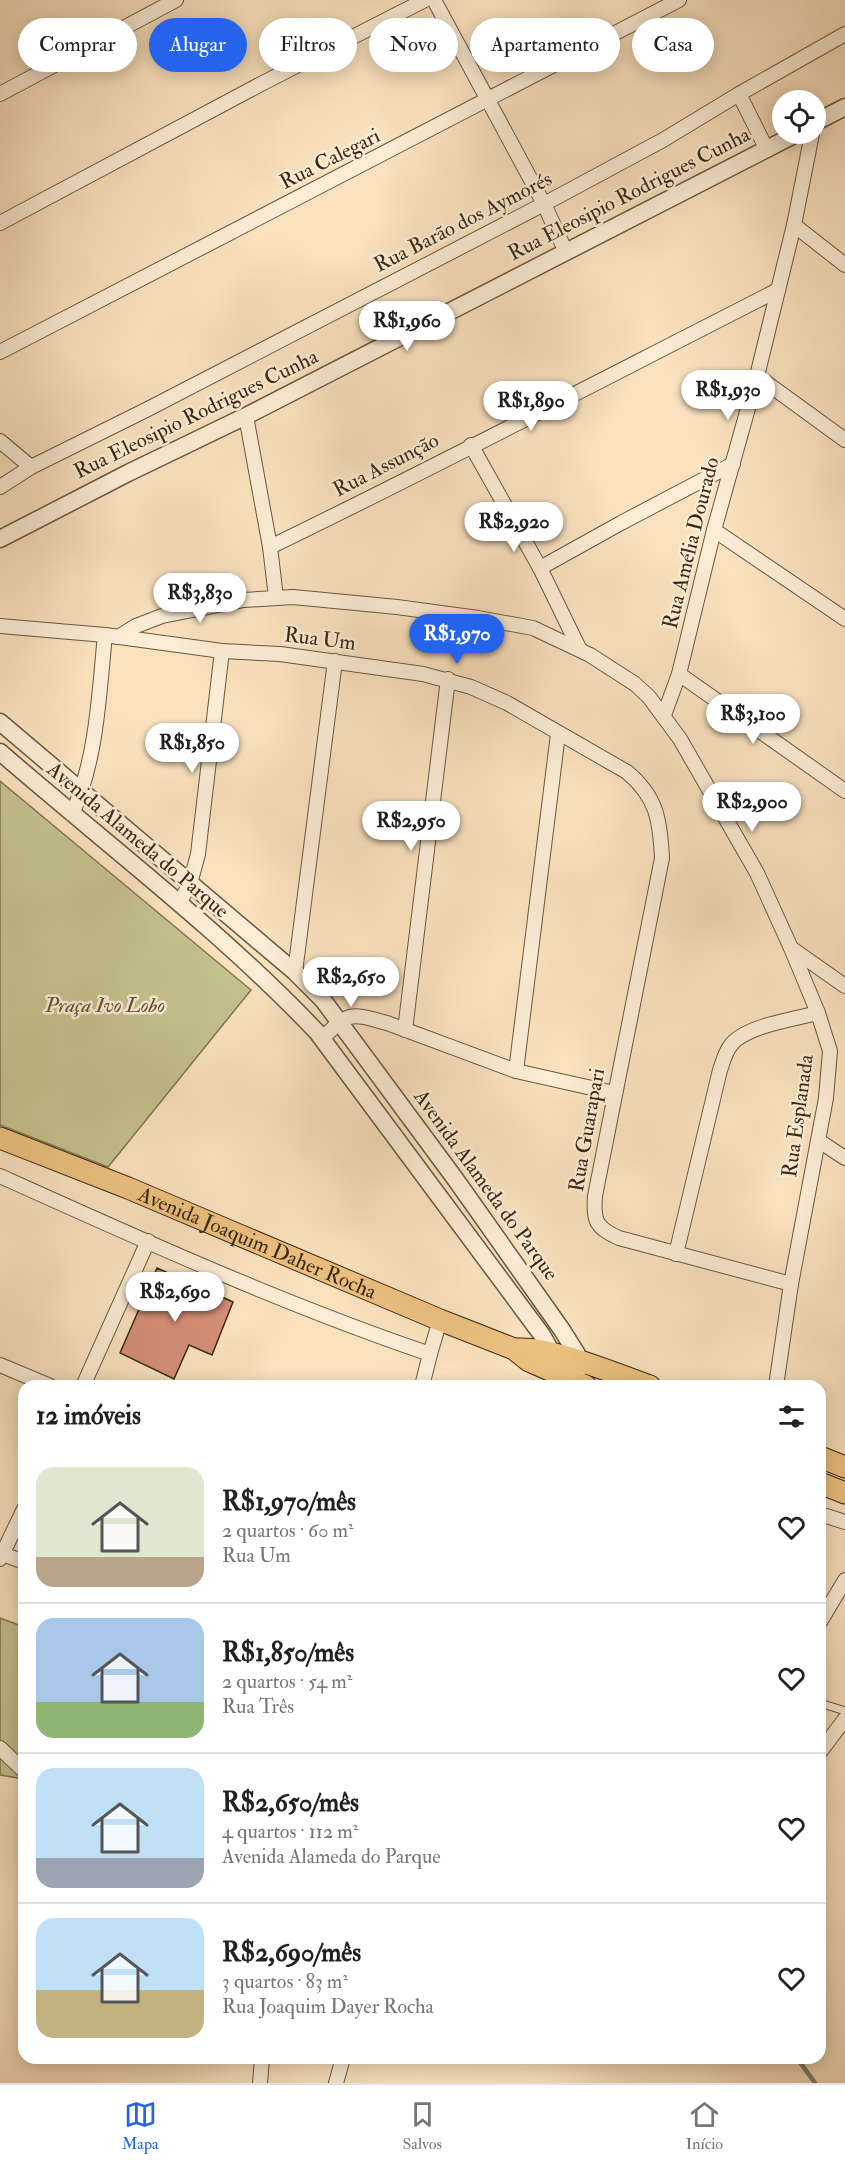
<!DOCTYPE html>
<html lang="pt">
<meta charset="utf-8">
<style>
:root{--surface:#fff;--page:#f2f2f2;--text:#222;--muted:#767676;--line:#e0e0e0;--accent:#2563eb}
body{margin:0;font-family:"IM FELL Double Pica",serif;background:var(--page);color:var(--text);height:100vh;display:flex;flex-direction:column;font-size:22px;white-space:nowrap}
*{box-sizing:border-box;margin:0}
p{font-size:20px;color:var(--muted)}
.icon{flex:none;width:33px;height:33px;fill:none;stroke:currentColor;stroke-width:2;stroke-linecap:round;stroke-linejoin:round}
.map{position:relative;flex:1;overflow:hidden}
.drawer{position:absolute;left:18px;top:1380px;width:808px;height:684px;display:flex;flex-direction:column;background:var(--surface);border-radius:18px;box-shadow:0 3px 15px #0003}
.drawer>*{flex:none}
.hud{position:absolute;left:18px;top:18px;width:810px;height:54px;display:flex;gap:12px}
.controls{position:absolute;left:772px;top:90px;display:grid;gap:12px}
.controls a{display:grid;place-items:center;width:54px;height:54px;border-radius:50%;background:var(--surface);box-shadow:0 3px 15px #0003;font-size:30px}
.price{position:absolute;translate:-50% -51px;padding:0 14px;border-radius:21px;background:#fff;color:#222;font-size:20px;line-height:39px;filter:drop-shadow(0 2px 3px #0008)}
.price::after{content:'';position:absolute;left:50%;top:36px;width:18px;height:14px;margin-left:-9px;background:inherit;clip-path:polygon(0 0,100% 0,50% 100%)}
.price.selected{background:var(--accent);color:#fff}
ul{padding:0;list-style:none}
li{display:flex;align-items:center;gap:18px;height:150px;padding:0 18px}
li+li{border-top:2px solid var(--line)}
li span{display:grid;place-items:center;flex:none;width:168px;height:120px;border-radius:18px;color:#555}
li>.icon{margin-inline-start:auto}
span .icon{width:72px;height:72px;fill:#fffc;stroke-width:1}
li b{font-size:26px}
h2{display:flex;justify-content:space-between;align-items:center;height:72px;padding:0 18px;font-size:26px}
.tag{padding:0 21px;border-radius:27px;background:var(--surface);box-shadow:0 3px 15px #0003;font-size:21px;line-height:54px}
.tag.selected{background:var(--accent);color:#fff}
.menu{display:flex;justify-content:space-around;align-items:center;height:84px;border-top:2px solid var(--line);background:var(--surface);font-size:16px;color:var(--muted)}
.menu a{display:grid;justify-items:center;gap:3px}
.menu .selected{color:var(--accent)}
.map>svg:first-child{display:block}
.green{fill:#c4c18d;stroke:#807551;stroke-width:1.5}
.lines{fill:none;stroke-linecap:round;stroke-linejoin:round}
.stream{stroke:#768274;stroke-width:4.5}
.building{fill:#d48e77;stroke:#3b2915;stroke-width:1.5}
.service-casing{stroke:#6a573f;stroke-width:9}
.minor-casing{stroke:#6a573f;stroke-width:16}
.tertiary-casing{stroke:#6a573f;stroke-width:19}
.primary-casing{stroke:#3b2915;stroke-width:23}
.service{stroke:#fbecd5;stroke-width:7}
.minor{stroke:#fbecd5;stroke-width:14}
.tertiary{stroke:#fbecd5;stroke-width:16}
.primary{stroke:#ecc07f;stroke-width:21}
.labels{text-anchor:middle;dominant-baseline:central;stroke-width:5;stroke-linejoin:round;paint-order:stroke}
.street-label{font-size:21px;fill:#3b2915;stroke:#fbecd5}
.park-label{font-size:21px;font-style:italic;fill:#5d4f33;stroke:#fbecd5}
</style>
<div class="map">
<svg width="845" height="2083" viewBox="0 0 845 2083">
<rect width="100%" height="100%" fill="#f9e1be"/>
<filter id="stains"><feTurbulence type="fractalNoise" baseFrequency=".00333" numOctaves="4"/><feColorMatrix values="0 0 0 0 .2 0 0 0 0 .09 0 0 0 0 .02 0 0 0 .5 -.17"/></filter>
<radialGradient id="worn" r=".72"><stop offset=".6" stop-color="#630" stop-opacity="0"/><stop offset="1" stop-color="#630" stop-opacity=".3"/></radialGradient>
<!-- green -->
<g class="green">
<polygon points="0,781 251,990 108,1167 0,1125"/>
<polygon points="0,1618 24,1627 24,1779 0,1775"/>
</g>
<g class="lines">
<!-- stream -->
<polyline class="stream" points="797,2058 815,2083"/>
</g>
<!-- building -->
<polygon class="building" points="157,1268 233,1302 212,1355 189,1345 174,1379 120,1353"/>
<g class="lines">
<defs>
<polyline id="service" points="820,1703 845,1711"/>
<g id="minor">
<polyline points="434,0 544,204 565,250"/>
<polyline points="0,94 176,0"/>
<polyline points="739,94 767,150"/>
<polyline points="0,223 261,84 425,0"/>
<polyline points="794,225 845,265"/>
<polyline points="0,352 679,0"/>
<polyline points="757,376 845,440"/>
<polyline points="246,416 270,547 276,597"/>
<polyline points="0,441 31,467"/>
<polyline points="471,445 540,568 579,648"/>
<polyline points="0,487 31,467 146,410 544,204 663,140 739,94 845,34"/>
<polyline points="714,530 845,619"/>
<path d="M270,547C441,464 609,376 778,290"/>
<polyline points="540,568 621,523 733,464"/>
<path d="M0,626L105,635L222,651L280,654L423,674L471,687L507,703L627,772C657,797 660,820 662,858L595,1196C593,1221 596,1228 619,1238L791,1284"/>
<polyline points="118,637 136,626 162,616 244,600 293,597 397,607 478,618 533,628 590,655 635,684 649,697 680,739 757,873 791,948 818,1013 830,1051 826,1098 791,1284 776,1386"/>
<polyline points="679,674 845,791"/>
<polyline points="664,715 679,674 714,530 757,376 794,225 812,134"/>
<path d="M72,814C97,759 99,694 105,635"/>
<polyline points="179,903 190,884 198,854 222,651"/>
<polyline points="791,948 845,986"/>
<polyline points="295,972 335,661"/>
<polyline points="405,1030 448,679"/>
<path d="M322,1039C349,1011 350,1013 387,1023L516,1071L614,1093"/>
<polyline points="516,1071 558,734"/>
<polyline points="819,1141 845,1158"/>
<path d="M0,1176C142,1240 283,1304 430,1354L440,1320"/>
<path d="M676,1254L720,1070C723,1062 725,1052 731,1045C745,1026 795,1019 818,1013"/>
<polyline points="0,1365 50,1386"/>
<polyline points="83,1386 148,1241"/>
<polyline points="422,1386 430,1354"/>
<polyline points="820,1514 845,1522"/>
<polyline points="3,1554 24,1562"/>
<polyline points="0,1559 24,1509"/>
<polyline points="820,1622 845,1580"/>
<polyline points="0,1748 24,1771"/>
<polyline points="820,1752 845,1719"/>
<polyline points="260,2083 262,2058"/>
<polyline points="336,2083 343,2058"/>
</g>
<g id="tertiary">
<polyline points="816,122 845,107"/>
<polyline points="0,539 128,473 246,416 796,134"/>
<polyline points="0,722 295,972 323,1000 456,1180 562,1330 577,1354 578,1369"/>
<path d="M0,752C106,844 220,930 317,1032L542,1335L551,1351V1362"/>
</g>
<g id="primary">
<path id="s1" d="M0,1138L128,1188L440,1320L514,1349L529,1361L586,1386"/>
<path d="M518,1349C552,1347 616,1374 650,1386"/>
<polyline points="820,1457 845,1467"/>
<polyline points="820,1483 845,1493"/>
</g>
</defs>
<!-- service casing -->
<use href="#service" class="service-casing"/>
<!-- minor casing -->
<use href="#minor" class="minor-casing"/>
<!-- tertiary casing -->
<use href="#tertiary" class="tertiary-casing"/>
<!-- primary casing -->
<use href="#primary" class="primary-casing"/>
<!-- service -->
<use href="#service" class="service"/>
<!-- minor -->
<use href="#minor" class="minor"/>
<!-- tertiary -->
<use href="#tertiary" class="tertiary"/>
<!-- primary -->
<use href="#primary" class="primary"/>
</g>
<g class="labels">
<!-- street labels -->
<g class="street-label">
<text transform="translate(330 159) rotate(-27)">Rua Calegari</text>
<text transform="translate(629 194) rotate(-27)">Rua Eleosipio Rodrigues Cunha</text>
<text transform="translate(463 222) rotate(-27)">Rua Barão dos Aymorés</text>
<text transform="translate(196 414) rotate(-26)">Rua Eleosipio Rodrigues Cunha</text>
<text transform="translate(386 465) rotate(-27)">Rua Assunção</text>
<text transform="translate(691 543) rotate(-76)">Rua Amélia Dourado</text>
<text transform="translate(320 639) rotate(7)">Rua Um</text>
<text transform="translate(138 840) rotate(40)">Avenida Alameda do Parque</text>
<text transform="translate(798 1116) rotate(-82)">Rua Esplanada</text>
<text transform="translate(587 1130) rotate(-80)">Rua Guarapari</text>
<text transform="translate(486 1185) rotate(54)">Avenida Alameda do Parque</text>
<text stroke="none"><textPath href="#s1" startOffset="278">Avenida Joaquim Daher Rocha</textPath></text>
</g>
<!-- park labels -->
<g class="park-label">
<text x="105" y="1005">Praça Ivo Lobo</text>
</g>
</g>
<rect width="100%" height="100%" filter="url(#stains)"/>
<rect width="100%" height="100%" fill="url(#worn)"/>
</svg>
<div class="controls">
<a><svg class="icon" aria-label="locate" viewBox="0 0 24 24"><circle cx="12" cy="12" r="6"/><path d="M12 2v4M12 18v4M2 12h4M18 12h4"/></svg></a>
</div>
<b class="price" style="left:407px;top:352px">R$1,960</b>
<b class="price" style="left:728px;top:421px">R$1,930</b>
<b class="price" style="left:531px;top:432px">R$1,890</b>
<b class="price" style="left:514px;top:553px">R$2,920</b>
<b class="price" style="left:200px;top:624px">R$3,830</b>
<b class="price selected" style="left:457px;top:665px">R$1,970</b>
<b class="price" style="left:753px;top:745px">R$3,100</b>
<b class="price" style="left:192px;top:774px">R$1,850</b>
<b class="price" style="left:752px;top:833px">R$2,900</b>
<b class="price" style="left:411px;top:852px">R$2,950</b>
<b class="price" style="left:351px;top:1008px">R$2,650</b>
<b class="price" style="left:175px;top:1323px">R$2,690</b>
<div class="hud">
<a class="tag">Comprar</a>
<a class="tag selected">Alugar</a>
<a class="tag">Filtros</a>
<a class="tag">Novo</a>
<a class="tag">Apartamento</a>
<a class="tag">Casa</a>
</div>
<section class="drawer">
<h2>12 imóveis<svg class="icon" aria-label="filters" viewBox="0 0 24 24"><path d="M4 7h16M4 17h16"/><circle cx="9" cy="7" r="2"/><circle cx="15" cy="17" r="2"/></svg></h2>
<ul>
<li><span style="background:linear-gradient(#dfe7d0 75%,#b9a48a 0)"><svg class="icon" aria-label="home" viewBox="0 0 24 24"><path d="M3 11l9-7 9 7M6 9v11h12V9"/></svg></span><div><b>R$1,970/mês</b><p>2 quartos · 60 m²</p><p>Rua Um</p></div><svg class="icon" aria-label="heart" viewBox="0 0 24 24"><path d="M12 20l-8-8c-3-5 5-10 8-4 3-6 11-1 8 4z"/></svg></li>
<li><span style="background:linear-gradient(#a9c7e8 70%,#8fb573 0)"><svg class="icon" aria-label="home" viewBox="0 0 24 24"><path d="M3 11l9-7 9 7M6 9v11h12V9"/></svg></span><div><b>R$1,850/mês</b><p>2 quartos · 54 m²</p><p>Rua Três</p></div><svg class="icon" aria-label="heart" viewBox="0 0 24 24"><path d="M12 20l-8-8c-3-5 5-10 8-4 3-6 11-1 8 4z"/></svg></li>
<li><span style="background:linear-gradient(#bfe0f5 75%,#9aa5b1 0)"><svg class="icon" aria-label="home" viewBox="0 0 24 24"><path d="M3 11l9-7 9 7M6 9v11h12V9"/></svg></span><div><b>R$2,650/mês</b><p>4 quartos · 112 m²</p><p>Avenida Alameda do Parque</p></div><svg class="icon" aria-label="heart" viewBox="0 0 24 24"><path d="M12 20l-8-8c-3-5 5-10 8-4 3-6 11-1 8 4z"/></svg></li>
<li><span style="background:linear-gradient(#bfe0f5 60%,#c2b280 0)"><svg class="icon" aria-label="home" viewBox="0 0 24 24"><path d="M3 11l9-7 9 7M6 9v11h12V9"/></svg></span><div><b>R$2,690/mês</b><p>3 quartos · 83 m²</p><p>Rua Joaquim Dayer Rocha</p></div><svg class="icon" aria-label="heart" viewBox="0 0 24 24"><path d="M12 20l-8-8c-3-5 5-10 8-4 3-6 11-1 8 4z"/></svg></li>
</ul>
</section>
</div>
<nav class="menu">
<a class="selected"><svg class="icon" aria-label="map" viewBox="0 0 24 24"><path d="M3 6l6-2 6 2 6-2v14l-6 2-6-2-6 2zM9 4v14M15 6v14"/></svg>Mapa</a>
<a><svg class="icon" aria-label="saved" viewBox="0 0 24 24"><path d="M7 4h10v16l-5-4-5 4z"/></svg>Salvos</a>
<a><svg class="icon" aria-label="home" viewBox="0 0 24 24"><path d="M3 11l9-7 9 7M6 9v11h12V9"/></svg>Início</a>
</nav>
